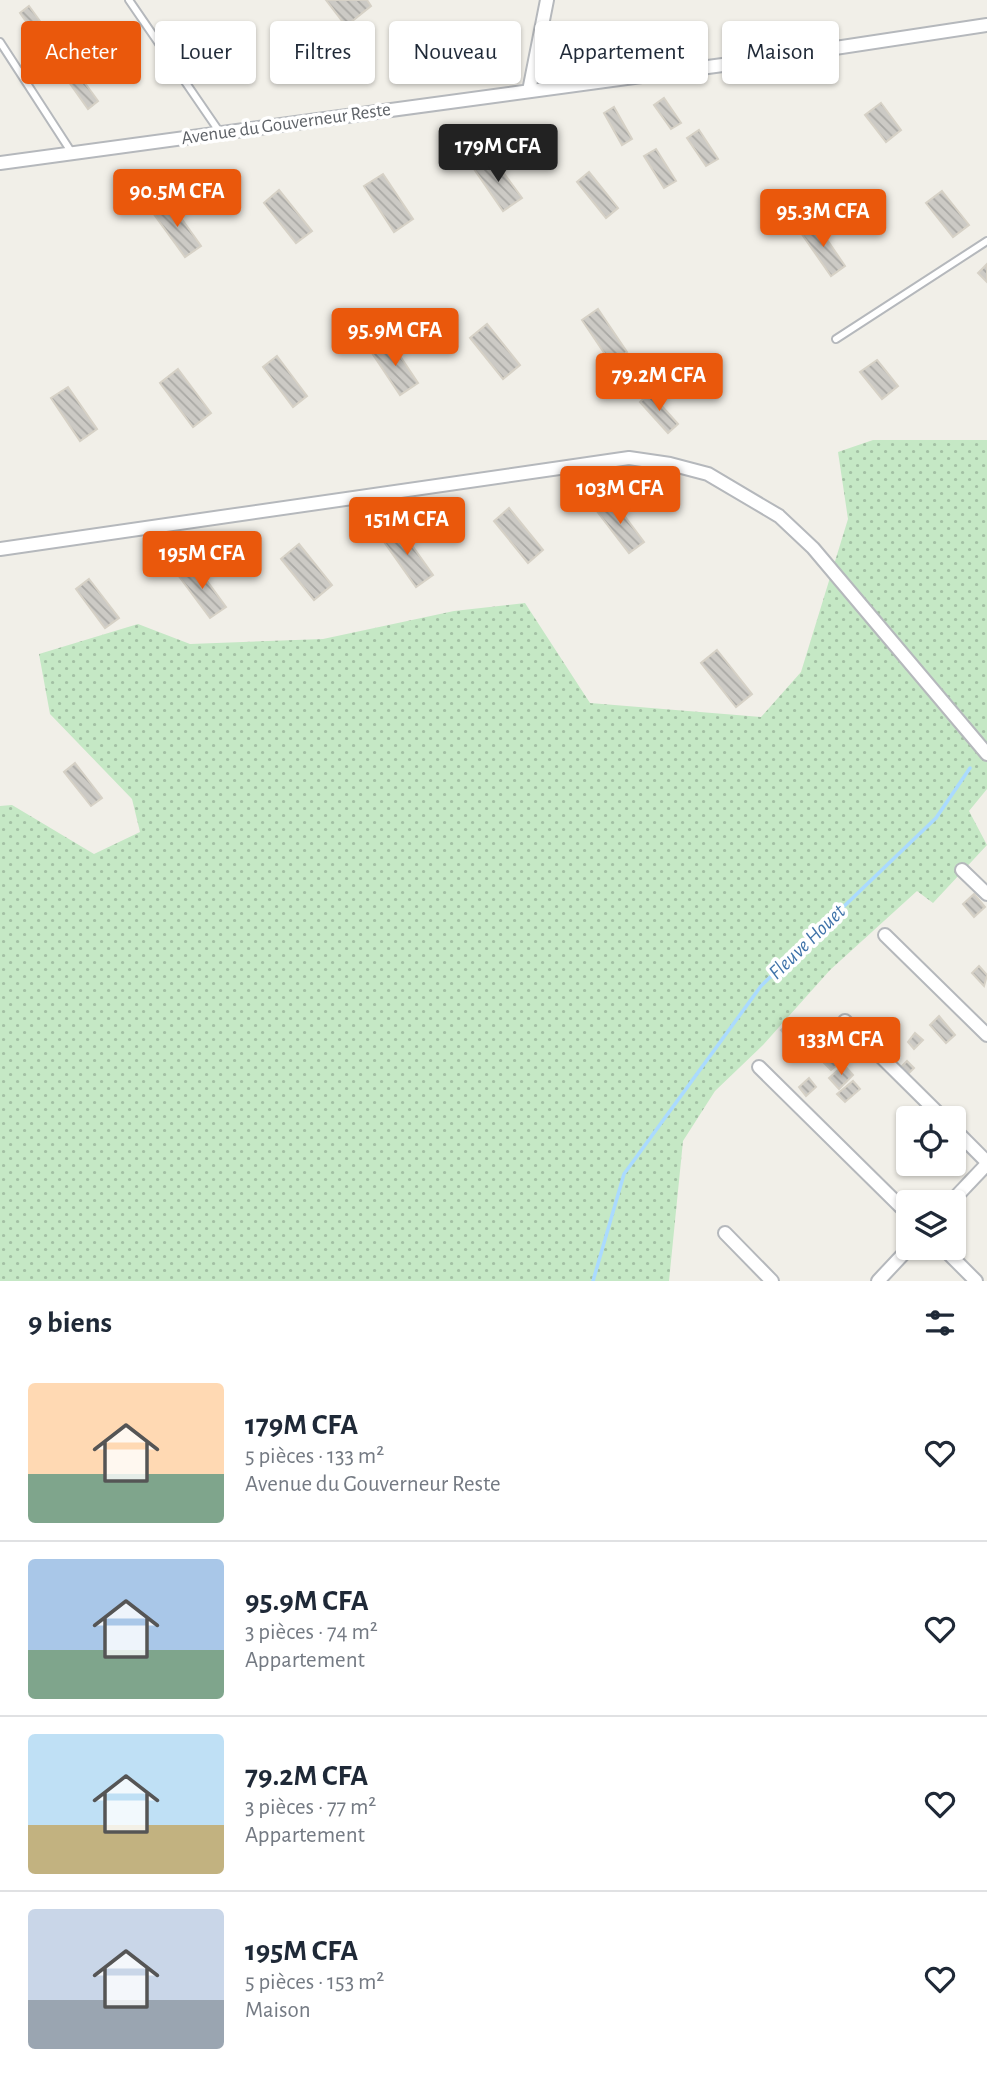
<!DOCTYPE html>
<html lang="fr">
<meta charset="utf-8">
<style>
:root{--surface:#fff;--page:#f2f2f3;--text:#1f2937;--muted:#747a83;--line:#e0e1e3;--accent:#ea580c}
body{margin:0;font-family:"Alegreya Sans",sans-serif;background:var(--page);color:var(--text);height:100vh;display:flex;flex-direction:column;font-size:26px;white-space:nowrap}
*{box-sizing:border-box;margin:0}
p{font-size:23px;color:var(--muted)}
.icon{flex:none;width:38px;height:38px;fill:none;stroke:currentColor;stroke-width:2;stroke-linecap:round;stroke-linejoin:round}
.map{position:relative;height:1281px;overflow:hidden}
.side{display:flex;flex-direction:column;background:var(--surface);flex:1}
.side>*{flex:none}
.banner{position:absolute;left:21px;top:21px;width:945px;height:63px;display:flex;gap:14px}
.tools{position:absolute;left:896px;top:1106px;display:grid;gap:14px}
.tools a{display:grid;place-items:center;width:70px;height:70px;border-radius:7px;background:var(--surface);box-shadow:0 2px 5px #0004;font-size:35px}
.price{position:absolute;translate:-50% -60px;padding:0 16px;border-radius:7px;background:var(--accent);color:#fff;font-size:23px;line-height:46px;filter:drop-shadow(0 2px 4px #0008)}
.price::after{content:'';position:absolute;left:50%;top:42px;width:21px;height:16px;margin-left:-10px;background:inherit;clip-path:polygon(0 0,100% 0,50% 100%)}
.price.active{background:#222;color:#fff}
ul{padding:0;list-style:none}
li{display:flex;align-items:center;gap:21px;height:175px;padding:0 28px}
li+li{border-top:2px solid var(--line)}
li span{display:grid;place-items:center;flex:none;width:196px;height:140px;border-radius:7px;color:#555}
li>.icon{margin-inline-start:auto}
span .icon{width:84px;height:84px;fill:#fffc;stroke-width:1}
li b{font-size:30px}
h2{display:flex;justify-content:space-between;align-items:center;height:84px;padding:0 28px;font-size:30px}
.chip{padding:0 24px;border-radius:7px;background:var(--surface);box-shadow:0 2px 5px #0004;font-size:24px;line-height:63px}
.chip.active{background:var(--accent);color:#fff}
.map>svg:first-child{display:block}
.grass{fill:url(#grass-dots)}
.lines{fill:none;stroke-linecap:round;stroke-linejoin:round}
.stream{stroke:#aadaff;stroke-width:3.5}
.building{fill:url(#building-back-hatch);stroke:#d6d1c6;stroke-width:2}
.service-casing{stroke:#b5b8bc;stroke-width:10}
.minor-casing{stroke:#b5b8bc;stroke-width:16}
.service{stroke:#fff;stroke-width:6}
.minor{stroke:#fff;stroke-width:12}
.labels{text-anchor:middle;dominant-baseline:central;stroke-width:7;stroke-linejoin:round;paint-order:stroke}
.street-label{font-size:19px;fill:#5f6368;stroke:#fff}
.water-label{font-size:21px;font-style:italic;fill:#4174aa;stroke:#fff}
</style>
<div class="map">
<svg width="987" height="1281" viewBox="0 0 987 1281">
<defs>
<pattern id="grass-dots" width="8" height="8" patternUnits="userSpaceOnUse" patternTransform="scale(1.75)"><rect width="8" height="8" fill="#c5e8c5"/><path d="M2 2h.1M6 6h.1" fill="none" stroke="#a3c0a4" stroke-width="1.8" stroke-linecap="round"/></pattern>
<pattern id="building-back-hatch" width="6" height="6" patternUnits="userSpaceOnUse" patternTransform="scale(1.75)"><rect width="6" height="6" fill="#cccac5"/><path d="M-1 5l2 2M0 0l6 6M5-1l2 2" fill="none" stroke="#a9a8a4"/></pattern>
</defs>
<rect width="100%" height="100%" fill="#f1efe8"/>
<!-- grass -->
<polygon class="grass" points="873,440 987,440 987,789 969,811 987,845 933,903 917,891 830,970 763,1045 715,1091 683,1141 669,1281 0,1281 0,806 12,805 94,854 140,832 132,799 50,714 39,654 138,624 190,644 323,639 454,611 525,603 590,703 761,717 801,672 848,519 838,452"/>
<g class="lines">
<!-- stream -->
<polyline class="stream" points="593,1281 624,1174 761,986 936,818 970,768"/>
</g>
<!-- building -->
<g class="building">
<polygon points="326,0 367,0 371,6 346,26"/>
<polygon points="29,6 98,101 88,109 20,13"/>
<polygon points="664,98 681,123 671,129 654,105"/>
<polygon points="881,103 901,130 886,142 865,115"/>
<polygon points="614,107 632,139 622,145 604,113"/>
<polygon points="699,130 718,159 706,166 687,138"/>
<polygon points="656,149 676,181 664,188 644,156"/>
<polygon points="492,157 522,198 503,211 474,169"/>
<polygon points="589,172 618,208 606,218 577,182"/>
<polygon points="383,174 413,219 394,232 364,186"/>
<polygon points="279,190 312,231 296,243 264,203"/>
<polygon points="942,191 969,225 953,237 926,203"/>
<polygon points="169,201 201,246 185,257 153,213"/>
<polygon points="815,222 845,266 831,276 801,233"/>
<polygon points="987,264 987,282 978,273"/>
<polygon points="598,309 627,352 611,363 582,320"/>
<polygon points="487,324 520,365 503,379 470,338"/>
<polygon points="390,341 418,383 400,395 372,353"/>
<polygon points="277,356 307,396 293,407 263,367"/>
<polygon points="877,360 898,386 882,399 860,372"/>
<polygon points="178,369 211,413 193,427 160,383"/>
<polygon points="68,387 97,429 80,441 51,398"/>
<polygon points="650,393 678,424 668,433 640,402"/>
<polygon points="611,498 644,542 629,553 596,510"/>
<polygon points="509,508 543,550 528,563 494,521"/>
<polygon points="399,527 433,575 416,587 382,539"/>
<polygon points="299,544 332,585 314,600 281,559"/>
<polygon points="194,563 226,607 210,618 178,575"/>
<polygon points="89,579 119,618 105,628 76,589"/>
<polygon points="717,650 752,694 736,707 701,663"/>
<polygon points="75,763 102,798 91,806 64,772"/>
<polygon points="974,894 985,907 974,917 963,904"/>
<polygon points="979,966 987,975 984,986 972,973"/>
<polygon points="939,1016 955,1035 946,1043 930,1025"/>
<polygon points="786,1026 801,1044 797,1048 781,1030"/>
<polygon points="915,1033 923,1040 914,1049 908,1042"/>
<polygon points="830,1050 841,1062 831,1070 820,1059"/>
<polygon points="907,1061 914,1068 906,1076 899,1069"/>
<polygon points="844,1065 853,1075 839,1089 829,1078"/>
<polygon points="809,1078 816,1087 806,1096 799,1087"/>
<polygon points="853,1081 860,1089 845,1102 837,1094"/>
</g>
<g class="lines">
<defs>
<g id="service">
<polyline points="129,0 221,134"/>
<polyline points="0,42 72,153"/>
<polyline points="836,339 987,241"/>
</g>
<g id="minor">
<polyline points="529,91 547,0"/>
<polyline points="0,163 730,64 987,25"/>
<polyline points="0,549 629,458 670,464 708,474 779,516 813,548 987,754"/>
<polyline points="962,870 987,894"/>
<polyline points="885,935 987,1035"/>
<polyline points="845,1021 943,1118"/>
<polyline points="759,1067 908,1214"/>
<polyline points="954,1129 987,1162"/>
<polyline points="951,1202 987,1164"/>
<polyline points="725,1233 772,1281"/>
<polyline points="943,1248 976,1281"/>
<polyline points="878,1281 909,1248"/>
</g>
</defs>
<!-- service casing -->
<use href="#service" class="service-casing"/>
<!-- minor casing -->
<use href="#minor" class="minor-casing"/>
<!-- service -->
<use href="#service" class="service"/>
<!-- minor -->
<use href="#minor" class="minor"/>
</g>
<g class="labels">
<!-- street labels -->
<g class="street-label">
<text transform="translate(286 124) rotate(-8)">Avenue du Gouverneur Reste</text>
</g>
<!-- water labels -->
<g class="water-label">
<text transform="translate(807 942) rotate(-44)">Fleuve Houet</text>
</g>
</g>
</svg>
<div class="tools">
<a><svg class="icon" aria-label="locate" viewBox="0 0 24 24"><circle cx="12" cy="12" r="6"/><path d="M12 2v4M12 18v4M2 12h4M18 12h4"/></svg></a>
<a><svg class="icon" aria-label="layers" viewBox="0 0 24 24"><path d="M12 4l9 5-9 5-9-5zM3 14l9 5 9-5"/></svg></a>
</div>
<b class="price active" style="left:498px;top:184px">179M CFA</b>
<b class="price" style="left:177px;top:229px">90.5M CFA</b>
<b class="price" style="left:823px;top:249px">95.3M CFA</b>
<b class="price" style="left:395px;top:368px">95.9M CFA</b>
<b class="price" style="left:659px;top:413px">79.2M CFA</b>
<b class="price" style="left:620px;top:526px">103M CFA</b>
<b class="price" style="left:407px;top:557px">151M CFA</b>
<b class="price" style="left:202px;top:591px">195M CFA</b>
<b class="price" style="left:841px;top:1077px">133M CFA</b>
<div class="banner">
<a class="chip active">Acheter</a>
<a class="chip">Louer</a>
<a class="chip">Filtres</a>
<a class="chip">Nouveau</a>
<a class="chip">Appartement</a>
<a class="chip">Maison</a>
</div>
</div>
<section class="side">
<h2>9 biens<svg class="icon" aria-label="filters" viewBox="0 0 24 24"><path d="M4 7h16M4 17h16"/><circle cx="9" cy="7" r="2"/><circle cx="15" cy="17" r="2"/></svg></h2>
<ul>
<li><span style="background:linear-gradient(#ffd9b3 65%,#7fa58c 0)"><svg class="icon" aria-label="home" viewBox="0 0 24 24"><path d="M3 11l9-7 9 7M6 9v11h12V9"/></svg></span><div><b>179M CFA</b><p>5 pièces · 133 m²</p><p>Avenue du Gouverneur Reste</p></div><svg class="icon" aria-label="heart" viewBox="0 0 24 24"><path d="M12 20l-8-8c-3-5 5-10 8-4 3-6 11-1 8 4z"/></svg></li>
<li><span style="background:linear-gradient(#a9c7e8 65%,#7fa58c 0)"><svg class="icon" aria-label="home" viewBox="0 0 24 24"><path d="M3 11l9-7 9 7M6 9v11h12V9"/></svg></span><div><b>95.9M CFA</b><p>3 pièces · 74 m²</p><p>Appartement</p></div><svg class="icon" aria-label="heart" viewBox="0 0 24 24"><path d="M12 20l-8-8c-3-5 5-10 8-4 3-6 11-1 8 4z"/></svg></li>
<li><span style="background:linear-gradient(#bfe0f5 65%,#c2b280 0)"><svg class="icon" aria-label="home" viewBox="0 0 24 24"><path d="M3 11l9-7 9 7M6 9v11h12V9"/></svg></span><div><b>79.2M CFA</b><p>3 pièces · 77 m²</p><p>Appartement</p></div><svg class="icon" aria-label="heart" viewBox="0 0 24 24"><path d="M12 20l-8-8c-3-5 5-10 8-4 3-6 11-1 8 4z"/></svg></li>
<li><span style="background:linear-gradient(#c9d6e8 65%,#9aa5b1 0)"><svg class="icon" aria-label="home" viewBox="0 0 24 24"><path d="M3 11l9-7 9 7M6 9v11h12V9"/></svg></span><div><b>195M CFA</b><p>5 pièces · 153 m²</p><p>Maison</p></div><svg class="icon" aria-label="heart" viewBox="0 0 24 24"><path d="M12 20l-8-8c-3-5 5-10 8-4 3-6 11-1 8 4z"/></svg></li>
</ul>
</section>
